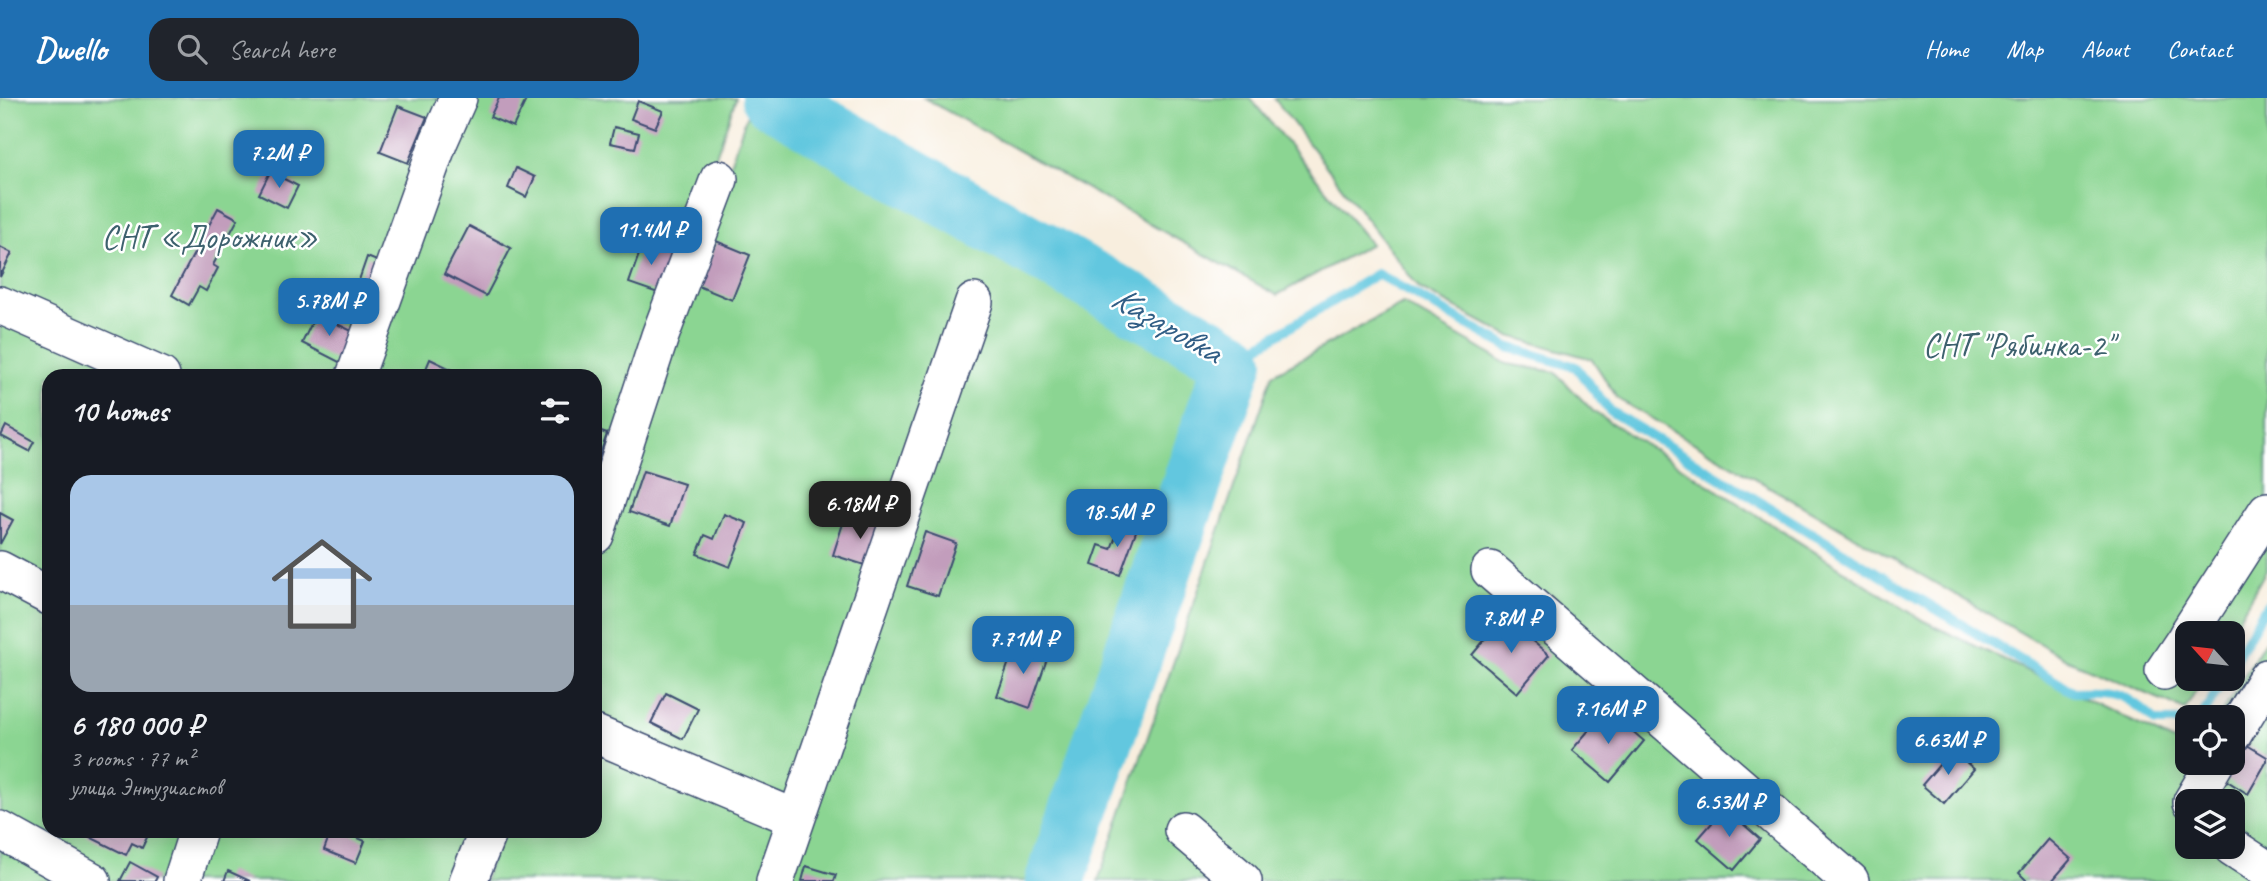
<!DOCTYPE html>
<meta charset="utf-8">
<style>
:root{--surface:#171b24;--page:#20242c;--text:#f1f3f6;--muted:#9ea1a6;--line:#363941;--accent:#1f6fb2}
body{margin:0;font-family:Caveat,sans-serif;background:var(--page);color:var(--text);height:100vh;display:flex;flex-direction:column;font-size:26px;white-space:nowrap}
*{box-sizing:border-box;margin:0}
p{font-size:23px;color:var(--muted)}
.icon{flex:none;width:38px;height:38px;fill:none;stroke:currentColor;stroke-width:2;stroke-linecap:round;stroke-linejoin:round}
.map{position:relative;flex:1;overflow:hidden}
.panel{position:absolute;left:42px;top:271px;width:560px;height:469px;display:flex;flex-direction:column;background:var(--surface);border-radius:21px;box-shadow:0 4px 18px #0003}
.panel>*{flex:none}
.needle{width:46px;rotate:297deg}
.fabs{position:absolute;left:2175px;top:523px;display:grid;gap:14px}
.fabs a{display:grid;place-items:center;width:70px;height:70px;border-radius:14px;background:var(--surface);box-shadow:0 4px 18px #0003;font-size:35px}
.price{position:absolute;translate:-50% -60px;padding:0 16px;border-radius:14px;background:var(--accent);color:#fff;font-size:23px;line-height:46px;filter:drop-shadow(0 2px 4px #0008)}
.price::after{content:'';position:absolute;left:50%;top:42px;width:21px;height:16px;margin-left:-10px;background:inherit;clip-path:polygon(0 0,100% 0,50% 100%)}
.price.on{background:#222;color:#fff}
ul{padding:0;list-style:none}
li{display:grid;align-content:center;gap:14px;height:371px;padding:0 28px}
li+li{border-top:2px solid var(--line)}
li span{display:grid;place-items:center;height:217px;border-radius:21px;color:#555}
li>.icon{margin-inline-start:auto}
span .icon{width:126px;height:126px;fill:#fffc;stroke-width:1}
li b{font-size:30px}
h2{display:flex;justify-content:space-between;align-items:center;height:84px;padding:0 28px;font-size:30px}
header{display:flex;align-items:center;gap:42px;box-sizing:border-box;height:98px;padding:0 35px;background:var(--accent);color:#fff}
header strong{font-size:33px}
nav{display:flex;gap:38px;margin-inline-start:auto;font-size:24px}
.search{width:490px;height:63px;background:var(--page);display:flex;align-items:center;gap:18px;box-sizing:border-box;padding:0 24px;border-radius:21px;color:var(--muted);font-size:26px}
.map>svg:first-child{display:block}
.green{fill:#8bd592;stroke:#538278;stroke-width:2;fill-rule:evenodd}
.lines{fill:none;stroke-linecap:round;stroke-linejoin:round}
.stream{stroke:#62c7df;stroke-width:10}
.river{stroke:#62c7df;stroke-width:60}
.building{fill:#c29dbc}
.minor-casing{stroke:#3c4c71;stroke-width:40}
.minor{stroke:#fff;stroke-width:37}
.labels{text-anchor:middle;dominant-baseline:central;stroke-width:5;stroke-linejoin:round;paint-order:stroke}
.park-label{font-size:33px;fill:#3d616e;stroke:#fff}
.water-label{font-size:35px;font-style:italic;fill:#305d85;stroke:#fff}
</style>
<header>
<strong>Dwello</strong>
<div class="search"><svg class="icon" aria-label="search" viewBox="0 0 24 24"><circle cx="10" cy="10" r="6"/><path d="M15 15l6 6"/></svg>Search here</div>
<nav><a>Home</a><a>Map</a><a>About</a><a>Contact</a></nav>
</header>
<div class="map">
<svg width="2267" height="783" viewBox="0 0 2267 783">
<rect width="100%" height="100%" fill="#fff"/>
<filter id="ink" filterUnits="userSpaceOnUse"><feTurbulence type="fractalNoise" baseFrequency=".0143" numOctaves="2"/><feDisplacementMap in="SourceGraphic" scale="14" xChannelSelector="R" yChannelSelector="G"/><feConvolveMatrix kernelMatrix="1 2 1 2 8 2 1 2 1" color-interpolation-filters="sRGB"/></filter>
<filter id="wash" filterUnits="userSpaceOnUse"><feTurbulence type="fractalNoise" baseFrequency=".00686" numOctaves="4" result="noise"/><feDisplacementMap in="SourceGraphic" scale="28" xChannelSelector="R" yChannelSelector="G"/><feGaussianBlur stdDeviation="1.57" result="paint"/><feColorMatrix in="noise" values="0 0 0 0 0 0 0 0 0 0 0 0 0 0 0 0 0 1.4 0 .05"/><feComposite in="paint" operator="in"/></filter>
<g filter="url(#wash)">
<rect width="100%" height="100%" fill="#f8eede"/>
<!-- green -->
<g class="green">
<polygon points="0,0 736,0 595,406 595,278 49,278 49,733 475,733 456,783 0,783"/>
<polygon points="924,0 1250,0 1371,146 1277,197"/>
<polygon points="1274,0 2267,0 2267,471 2230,535 2188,536 2188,581 2203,581 2185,612 2068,562 1618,301 1592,261 1506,237 1419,190"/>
<polygon points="752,2 1209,262 1028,783 484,783 501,733 595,733 595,459"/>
<path d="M1403,206L1507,266L1555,274L1594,314L1924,523L2187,650L2188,665H2233V620L2219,619L2267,540V783H1098L1273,276ZM2188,704H2233V749H2188Z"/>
</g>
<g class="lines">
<!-- stream -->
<g class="stream">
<path d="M1234,263L1377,176L1508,249L1576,269L1610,313L2073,594C2116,593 2124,594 2156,624H2188"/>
<polyline points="2233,565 2267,507"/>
<polyline points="2201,620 2224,581"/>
</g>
<!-- river -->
<polyline class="river" points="771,0 1234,263 1055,783"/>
</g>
<g id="blocks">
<!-- building -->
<g class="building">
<polygon points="499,0 527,0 513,29 490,19"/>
<polygon points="638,3 663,13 655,30 631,21"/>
<polygon points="398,8 427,19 408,65 380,54"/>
<polygon points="614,29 639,35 635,50 610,45"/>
<polygon points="516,70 535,79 526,99 508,90"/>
<polygon points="270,74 298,88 287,110 259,96"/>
<polygon points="218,110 238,121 213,167 218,170 206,193 199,189 189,207 172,197"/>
<polygon points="469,128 511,150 486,198 444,176"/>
<polygon points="644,142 673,153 658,195 629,185"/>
<polygon points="716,143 750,157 732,202 698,188"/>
<polygon points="0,149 12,155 0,179"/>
<polygon points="367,159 382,165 371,194 357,188"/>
<polygon points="316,216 356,235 341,265 302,245"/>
<polygon points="430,261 457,274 455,278 423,278"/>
<polygon points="6,328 34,344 29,353 1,338"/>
<polygon points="595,332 607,336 595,370"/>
<polygon points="643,373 684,386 670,428 629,414"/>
<polygon points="0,415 13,422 0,446"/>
<polygon points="724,416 747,425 730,469 697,456 705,437 714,441"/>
<polygon points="846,416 887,429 874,470 833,457"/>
<polygon points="1123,420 1139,425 1120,477 1092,467 1099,447 1111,451"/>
<polygon points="925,434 956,445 938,498 907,488"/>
<polygon points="1504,519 1549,557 1517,595 1472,557"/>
<polygon points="1015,547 1048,558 1030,610 997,598"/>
<polygon points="666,595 698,611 683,641 651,625"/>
<polygon points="1607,611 1644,643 1610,684 1572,652"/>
<polygon points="2242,644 2267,659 2267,663 2248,696 2221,679 2233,665 2233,659"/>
<polygon points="1952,652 1974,671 1944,706 1922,687"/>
<polygon points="1725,710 1760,741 1734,772 1698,741"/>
<polygon points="78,733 150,733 142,750 132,745 126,757"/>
<polygon points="331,733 342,733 365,743 356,765 324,752"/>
<polygon points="2048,741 2071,761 2052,783 2027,783 2019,775"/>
<polygon points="130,764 157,779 155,783 120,783"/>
<polygon points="806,768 836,777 834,783 802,783"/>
<polygon points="228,773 250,783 224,783"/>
</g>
</g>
</g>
<g filter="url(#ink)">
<use href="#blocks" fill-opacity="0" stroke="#3c4c71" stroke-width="2"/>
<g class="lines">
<defs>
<g id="minor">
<polyline points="0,207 161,278"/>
<polyline points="355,278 439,43 458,0"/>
<polyline points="595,437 660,238 719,81"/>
<polyline points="0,472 49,498"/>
<polyline points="1490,472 1850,783"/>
<polyline points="2188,536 2267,413"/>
<polyline points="2164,573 2188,537"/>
<polyline points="595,636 795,720"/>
<polyline points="2233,636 2267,580"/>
<polyline points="2192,704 2215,665"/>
<polyline points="0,732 92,783"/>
<polyline points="1183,732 1243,783"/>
<polyline points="2232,749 2267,772"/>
<polyline points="182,783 198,733"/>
<polyline points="468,783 488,733"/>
<polyline points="775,783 974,204"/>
</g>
</defs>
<!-- minor casing -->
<use href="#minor" class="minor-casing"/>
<!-- minor -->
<use href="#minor" class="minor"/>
</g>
</g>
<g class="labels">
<!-- park labels -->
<g class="park-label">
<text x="210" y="139">СНТ «Дорожник»</text>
<text x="2018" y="247">СНТ "Рябинка-2"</text>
</g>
<!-- water labels -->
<g class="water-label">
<text transform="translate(1167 226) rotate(30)">Казаровка</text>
</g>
</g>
</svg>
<div class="fabs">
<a><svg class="needle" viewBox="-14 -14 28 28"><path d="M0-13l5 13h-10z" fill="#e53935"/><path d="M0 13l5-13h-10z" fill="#9ea1a6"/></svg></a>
<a><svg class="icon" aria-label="locate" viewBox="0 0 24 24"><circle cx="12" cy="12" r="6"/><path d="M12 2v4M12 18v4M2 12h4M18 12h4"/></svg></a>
<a><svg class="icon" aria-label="layers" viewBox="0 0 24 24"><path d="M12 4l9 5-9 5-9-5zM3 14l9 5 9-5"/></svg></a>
</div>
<b class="price" style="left:279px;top:92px">7.2M ₽</b>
<b class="price" style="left:651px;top:169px">11.4M ₽</b>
<b class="price" style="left:329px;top:240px">5.78M ₽</b>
<b class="price on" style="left:860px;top:443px">6.18M ₽</b>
<b class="price" style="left:1117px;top:451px">18.5M ₽</b>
<b class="price" style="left:1511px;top:557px">7.8M ₽</b>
<b class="price" style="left:1023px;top:578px">7.71M ₽</b>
<b class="price" style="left:1608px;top:648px">7.16M ₽</b>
<b class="price" style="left:1948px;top:679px">6.63M ₽</b>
<b class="price" style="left:1729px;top:741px">6.53M ₽</b>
<section class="panel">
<h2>10 homes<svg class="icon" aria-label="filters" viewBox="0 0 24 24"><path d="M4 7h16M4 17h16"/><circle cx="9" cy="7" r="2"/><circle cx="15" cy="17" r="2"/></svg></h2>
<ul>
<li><span style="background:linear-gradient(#a9c7e8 60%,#9aa5b1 0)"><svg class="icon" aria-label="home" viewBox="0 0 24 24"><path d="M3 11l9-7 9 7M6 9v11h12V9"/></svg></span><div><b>6 180 000 ₽</b><p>3 rooms · 77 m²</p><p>улица Энтузиастов</p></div></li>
</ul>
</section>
</div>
